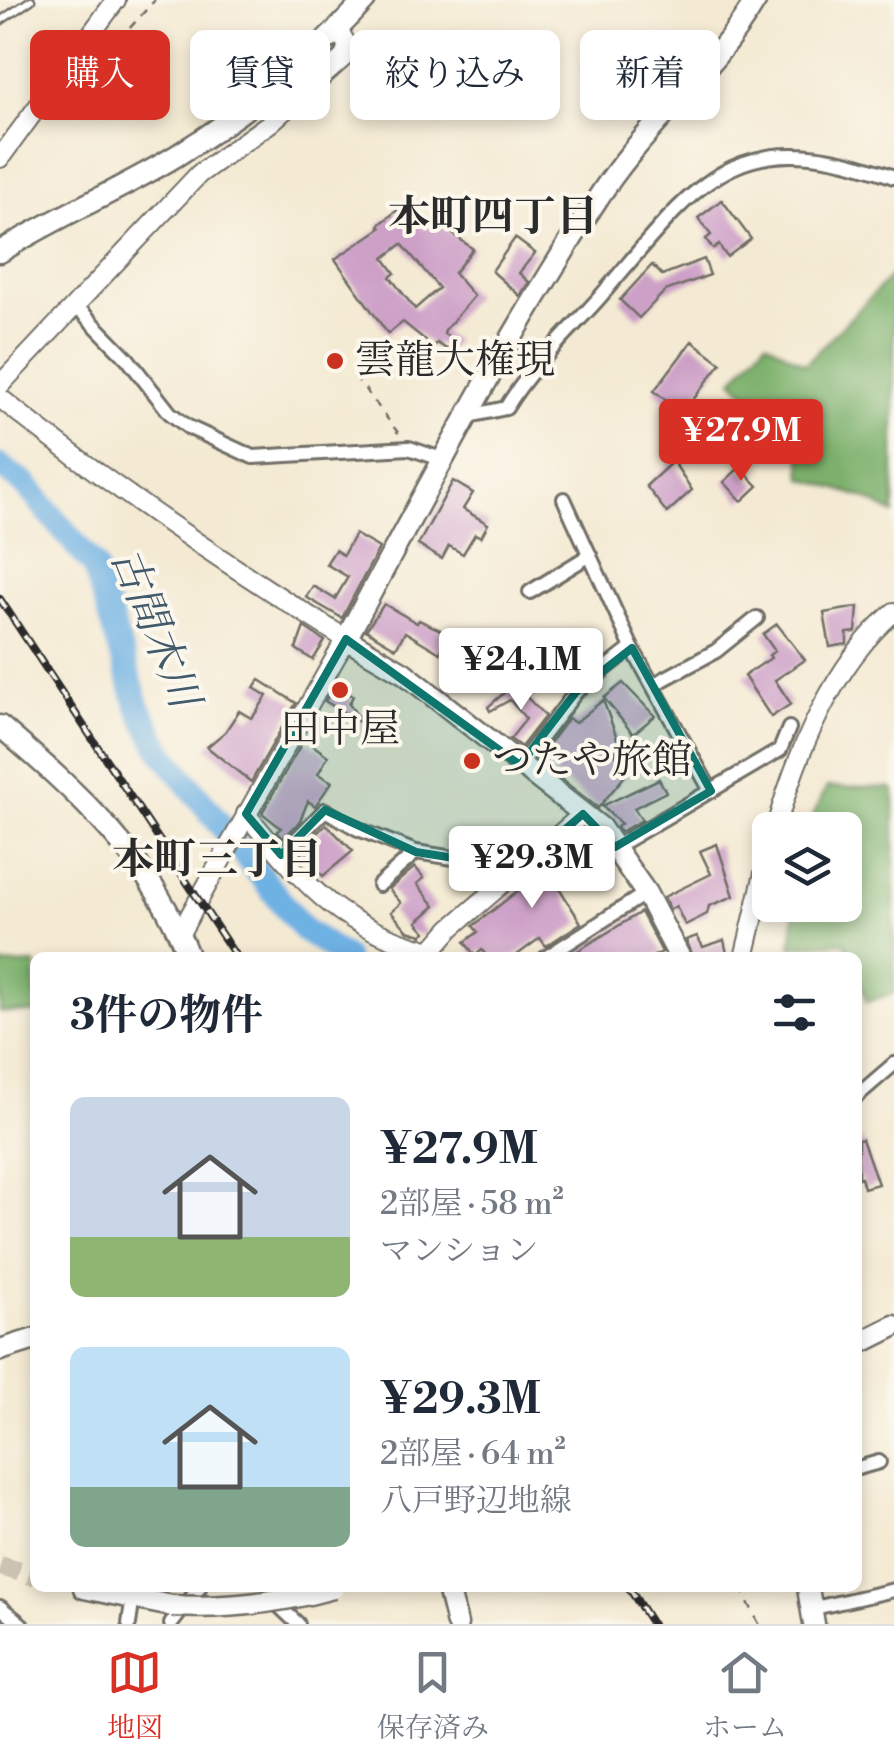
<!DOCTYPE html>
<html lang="ja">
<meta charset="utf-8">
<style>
:root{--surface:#fff;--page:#f2f2f3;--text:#1f2937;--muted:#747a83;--line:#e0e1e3;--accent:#d93025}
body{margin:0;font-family:"Libre Bodoni","Noto Serif JP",serif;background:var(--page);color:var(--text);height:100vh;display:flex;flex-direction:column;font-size:38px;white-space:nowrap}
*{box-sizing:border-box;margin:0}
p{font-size:32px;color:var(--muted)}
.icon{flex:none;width:55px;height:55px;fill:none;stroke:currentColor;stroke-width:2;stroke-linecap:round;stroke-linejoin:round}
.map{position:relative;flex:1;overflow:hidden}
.sheet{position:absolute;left:30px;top:952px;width:832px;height:640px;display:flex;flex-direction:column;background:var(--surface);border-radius:15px;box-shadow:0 5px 15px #0003}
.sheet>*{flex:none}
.banner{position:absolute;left:30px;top:30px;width:835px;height:90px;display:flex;gap:20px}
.buttons{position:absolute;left:752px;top:812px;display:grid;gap:20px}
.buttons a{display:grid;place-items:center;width:110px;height:110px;border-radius:15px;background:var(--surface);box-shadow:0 5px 15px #0003;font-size:50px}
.price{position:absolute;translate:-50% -85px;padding:0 22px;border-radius:10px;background:#fff;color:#222;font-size:32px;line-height:65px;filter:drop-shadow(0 2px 5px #0008)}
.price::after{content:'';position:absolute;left:50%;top:60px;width:30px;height:22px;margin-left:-15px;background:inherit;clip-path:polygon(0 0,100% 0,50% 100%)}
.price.on{background:var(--accent);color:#fff}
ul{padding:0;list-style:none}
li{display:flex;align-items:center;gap:30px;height:250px;padding:0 40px}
li span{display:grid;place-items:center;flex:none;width:280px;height:200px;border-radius:15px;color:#555}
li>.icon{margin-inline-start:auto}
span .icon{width:120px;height:120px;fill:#fffc;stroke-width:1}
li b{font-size:42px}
h2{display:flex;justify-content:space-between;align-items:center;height:120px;padding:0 40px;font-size:42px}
.chip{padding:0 35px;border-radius:15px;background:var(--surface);box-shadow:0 5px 15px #0003;font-size:35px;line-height:90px}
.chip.on{background:var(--accent);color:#fff}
.tab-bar{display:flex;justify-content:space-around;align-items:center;height:140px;border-top:2px solid var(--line);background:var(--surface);font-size:28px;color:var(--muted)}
.tab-bar a{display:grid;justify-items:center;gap:5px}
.tab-bar .on{color:var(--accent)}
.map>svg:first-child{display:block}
.forest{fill:#7cb06c;stroke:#546e4c;stroke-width:2.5}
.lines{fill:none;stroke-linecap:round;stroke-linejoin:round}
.river{stroke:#6eb1e3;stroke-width:25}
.building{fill:#cda0c8;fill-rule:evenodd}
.primary-tunnel{stroke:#ccc4b1;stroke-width:20;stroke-dasharray:20 10;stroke-linecap:butt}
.lane-casing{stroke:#716e66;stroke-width:11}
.street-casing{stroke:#716e66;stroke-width:18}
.secondary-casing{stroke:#716e66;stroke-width:22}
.primary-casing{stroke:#716e66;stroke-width:25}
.path{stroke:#716e66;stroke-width:2.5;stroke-dasharray:8 8;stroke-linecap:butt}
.lane{stroke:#fff;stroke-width:6}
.street{stroke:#fff;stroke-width:12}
.secondary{stroke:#fff;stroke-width:18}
.primary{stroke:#fff;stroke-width:20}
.rail-casing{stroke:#2b2b2b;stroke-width:8}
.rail{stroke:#fbf7ec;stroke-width:4;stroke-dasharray:11;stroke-linecap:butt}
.primary-bridge-casing{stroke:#716e66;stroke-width:25;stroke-linecap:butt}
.primary-bridge{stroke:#fff;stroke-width:20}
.marked{fill:#0f766e;fill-opacity:0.2;stroke:#0f766e;stroke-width:8;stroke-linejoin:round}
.poi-dot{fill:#c8321e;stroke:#fbf7ec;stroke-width:4}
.labels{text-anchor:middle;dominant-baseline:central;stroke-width:8;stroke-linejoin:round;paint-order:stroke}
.poi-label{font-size:40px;fill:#2b2b2b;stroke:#fbf7ec;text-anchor:start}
.neighbourhood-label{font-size:42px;font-weight:bold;fill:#2b2b2b;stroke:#fbf7ec}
.water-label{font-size:42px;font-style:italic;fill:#425a6b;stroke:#fbf7ec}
</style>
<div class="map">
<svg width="894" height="1624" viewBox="0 0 894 1624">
<rect width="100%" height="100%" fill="#fbf7ec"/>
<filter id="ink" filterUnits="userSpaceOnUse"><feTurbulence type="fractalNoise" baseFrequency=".01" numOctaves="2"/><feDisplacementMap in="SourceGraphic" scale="20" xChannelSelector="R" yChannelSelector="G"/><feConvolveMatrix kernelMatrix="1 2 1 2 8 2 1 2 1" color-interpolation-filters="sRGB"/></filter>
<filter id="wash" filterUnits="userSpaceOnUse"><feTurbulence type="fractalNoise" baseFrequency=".0048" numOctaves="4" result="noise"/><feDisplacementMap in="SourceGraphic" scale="40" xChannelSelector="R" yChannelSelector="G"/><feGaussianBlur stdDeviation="2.25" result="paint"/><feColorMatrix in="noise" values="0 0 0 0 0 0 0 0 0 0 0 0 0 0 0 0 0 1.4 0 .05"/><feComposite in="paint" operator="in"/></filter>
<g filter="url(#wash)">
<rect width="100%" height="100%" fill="#f4ead3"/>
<!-- forest -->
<g class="forest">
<polygon points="894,273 894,514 865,498 802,478 800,443 733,380 766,341 805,364"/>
<polygon points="827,787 892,788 894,793 894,993 867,1002 858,975 858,958 851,957 845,942 791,947 795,905 845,905 845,830 806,830"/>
<polygon points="35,964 35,1013 0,1012 0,965"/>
</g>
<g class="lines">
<!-- river -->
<polyline class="river" points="0,466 26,485 94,566 138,706 161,750 303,929 345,958"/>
</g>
<g id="blocks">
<!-- building -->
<g class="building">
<polygon points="722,200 751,239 727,257 719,245 713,249 706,239 711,235 698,218"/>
<path d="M405,204L426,229L433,219L473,249L454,273L474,296L445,330L444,334L455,341L448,350L437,343L434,347L403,322L388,334L335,259L381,228L379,225ZM402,244L439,288L415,309L390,277L395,273L384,258Z"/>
<polygon points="515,238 535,253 519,273 529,282 520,296 492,271"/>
<polygon points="704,259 710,275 665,291 639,318 620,300 652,265 662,275"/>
<polygon points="692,341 721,363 683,413 654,391"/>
<polygon points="673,461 692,490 667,513 646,486"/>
<polygon points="740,467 758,486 742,501 724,482"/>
<polygon points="453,481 473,493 463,509 488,524 481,537 475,534 463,554 449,546 442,559 418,545"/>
<polygon points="355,534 379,548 342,618 306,597 313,586 335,599 348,577 326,564 335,550 343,555"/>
<polygon points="384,604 417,623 419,620 449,634 440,653 405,632 396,648 366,630"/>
<polygon points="858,607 856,632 847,633 847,644 830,647 824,613"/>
<polygon points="777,624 805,660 775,680 791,704 771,717 744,676 771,658 769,655 775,651 763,634"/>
<polygon points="304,627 325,641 313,660 296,649"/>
<polygon points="260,680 296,703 251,782 207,747 225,732 239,711 251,718 255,714 267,696 254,688"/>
<polygon points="623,683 655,716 633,734 604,698"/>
<polygon points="514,684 545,716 521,747 510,739 526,719 510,700 490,711 488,707"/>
<polygon points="335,685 353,696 349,704 364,725 325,701"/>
<polygon points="603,700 621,749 614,752 629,771 598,808 537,760 568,718 575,723"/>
<polygon points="304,739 328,756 318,774 332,782 315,806 308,801 299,823 283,838 277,832 281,828 262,813"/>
<polygon points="659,779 666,792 634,808 642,820 620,832 617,827 621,824 602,806"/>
<polygon points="326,824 353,851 323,876 299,851"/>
<polygon points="588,836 603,855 590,865 583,855 553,878 581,923 546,946 540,938 513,958 488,958 482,950 475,956 465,942 478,932 473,926 538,875 546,863"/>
<polygon points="717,844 734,896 709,906 707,914 685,925 676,906 670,910 664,897 711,874 700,851"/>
<polygon points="415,867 424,878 417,884 435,906 417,922 426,932 422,935 408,931 391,912 401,903 389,889"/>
<polygon points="641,912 662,952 650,958 566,958"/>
<polygon points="697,936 703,947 724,940 728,958 694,958 686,940"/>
<polygon points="862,1139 878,1184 864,1188 861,1177 858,1178 858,1140"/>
</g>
</g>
</g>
<g filter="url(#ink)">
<use href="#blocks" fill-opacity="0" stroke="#716e66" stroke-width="2.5"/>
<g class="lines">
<!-- primary-tunnel -->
<polyline class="primary-tunnel" points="0,1566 35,1576"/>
<defs>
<polyline id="lane" points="0,21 31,0"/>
<g id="street">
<polyline points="75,305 127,358 170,413 188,427 253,457 409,448 444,460"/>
<path d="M469,416L506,408C530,368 569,332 600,297C696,185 733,118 894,177"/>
<polyline points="564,499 632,648 711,791"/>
<polyline points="530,592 590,555"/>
<polyline points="653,685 716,651 757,618"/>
<polyline points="520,765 576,692 632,648"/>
<polyline points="615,847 780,750 789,728"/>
<polyline points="281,855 325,810 358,829 416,852"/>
<polyline points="379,885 416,852 479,862 499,886"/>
<polyline points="545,958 646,893"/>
<polyline points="858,1095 894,1064"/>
<polyline points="858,1468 879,1462"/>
<polyline points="272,1588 278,1605 298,1624"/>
<polyline points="0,1607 21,1624"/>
<polyline points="810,1609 894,1590"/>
<polyline points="129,1624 133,1597"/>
<polyline points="171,1624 199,1588"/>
</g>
<g id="secondary">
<polyline points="0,158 116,0"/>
<polyline points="0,385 199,174 270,123 343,58 348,46 338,30"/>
<path d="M0,398C109,486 227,565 346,639L180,933"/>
<path d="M246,814C307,886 336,926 431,951L451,928L583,814"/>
<path d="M775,830C796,755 833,664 894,612"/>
<polyline points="744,958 770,848"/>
</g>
<g id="primary">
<path d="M0,252C57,216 119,191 176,156C244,114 311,60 365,0"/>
<path d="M0,726C78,793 152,859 189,958"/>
<path d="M680,958L646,893L600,827L404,673L346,639C428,488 508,332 604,189C650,121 714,71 756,0"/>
<polyline points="858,1344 894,1326"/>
<polyline points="0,1350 35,1339"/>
<polyline points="84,1588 172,1606"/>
<polyline points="448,1588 457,1624"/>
<polyline points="808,1588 814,1624"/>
</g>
</defs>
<!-- lane casing -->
<use href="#lane" class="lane-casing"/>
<!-- street casing -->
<use href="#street" class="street-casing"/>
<!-- secondary casing -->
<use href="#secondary" class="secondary-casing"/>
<!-- primary casing -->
<use href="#primary" class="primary-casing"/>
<!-- path -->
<g class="path">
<polyline points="55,111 155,0"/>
<polyline points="355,376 399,434"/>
<polyline points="741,1588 759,1624"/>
</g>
<!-- lane -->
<use href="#lane" class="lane"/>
<!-- street -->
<use href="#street" class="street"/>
<!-- secondary -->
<use href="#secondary" class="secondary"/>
<!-- primary -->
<use href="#primary" class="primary"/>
<defs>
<g id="rail">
<polyline points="0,599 237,958"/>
<polyline points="629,1588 652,1624"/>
</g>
</defs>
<!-- rail casing -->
<use href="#rail" class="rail-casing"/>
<!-- rail -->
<use href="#rail" class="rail"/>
<defs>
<path id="primary-bridge" d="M172,1606C228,1609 279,1603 333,1588"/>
</defs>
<!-- primary-bridge casing -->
<use href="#primary-bridge" class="primary-bridge-casing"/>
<!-- primary-bridge -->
<use href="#primary-bridge" class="primary-bridge"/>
</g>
</g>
<!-- marked area -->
<path class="marked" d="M346,639L520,765L576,692L632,648L711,791L615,847L583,814L499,886L479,862L416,852L325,810L281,855L246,814Z"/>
<!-- markers -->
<g class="poi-dot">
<circle cx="335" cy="361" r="10"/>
<circle cx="340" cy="690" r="10"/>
<circle cx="472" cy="761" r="10"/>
</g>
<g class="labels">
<!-- poi labels -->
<g class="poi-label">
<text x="355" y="361">雲龍大権現</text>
<text x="340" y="730" text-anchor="middle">田中屋</text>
<text x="492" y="761">つたや旅館</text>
</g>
<!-- neighbourhood labels -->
<g class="neighbourhood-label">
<text x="493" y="217">本町四丁目</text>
<text x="217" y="860">本町三丁目</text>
</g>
<!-- water labels -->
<g class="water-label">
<text transform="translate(154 628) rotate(68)">古間木川</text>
</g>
</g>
</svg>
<div class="buttons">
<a><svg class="icon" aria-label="layers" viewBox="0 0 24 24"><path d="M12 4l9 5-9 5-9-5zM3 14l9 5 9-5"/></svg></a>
</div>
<b class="price on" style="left:741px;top:484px">¥27.9M</b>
<b class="price" style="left:521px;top:713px">¥24.1M</b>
<b class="price" style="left:532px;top:911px">¥29.3M</b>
<div class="banner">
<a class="chip on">購入</a>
<a class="chip">賃貸</a>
<a class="chip">絞り込み</a>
<a class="chip">新着</a>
</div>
<section class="sheet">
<h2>3件の物件<svg class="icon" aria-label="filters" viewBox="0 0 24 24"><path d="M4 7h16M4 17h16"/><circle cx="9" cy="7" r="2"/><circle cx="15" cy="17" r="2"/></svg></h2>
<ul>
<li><span style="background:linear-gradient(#c9d6e8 70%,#8fb573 0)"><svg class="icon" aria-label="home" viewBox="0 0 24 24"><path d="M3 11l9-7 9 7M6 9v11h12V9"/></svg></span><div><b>¥27.9M</b><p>2部屋 · 58 m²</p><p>マンション</p></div></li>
<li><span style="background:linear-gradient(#bfe0f5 70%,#7fa58c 0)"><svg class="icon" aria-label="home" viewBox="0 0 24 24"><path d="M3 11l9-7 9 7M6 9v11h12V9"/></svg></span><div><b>¥29.3M</b><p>2部屋 · 64 m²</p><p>八戸野辺地線</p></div></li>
</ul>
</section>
</div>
<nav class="tab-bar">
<a class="on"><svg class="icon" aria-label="map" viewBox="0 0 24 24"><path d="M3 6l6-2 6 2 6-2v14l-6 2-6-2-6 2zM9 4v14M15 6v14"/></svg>地図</a>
<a><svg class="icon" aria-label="saved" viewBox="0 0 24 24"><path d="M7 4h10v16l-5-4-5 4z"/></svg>保存済み</a>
<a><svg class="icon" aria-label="home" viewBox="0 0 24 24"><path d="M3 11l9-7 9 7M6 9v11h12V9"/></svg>ホーム</a>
</nav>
